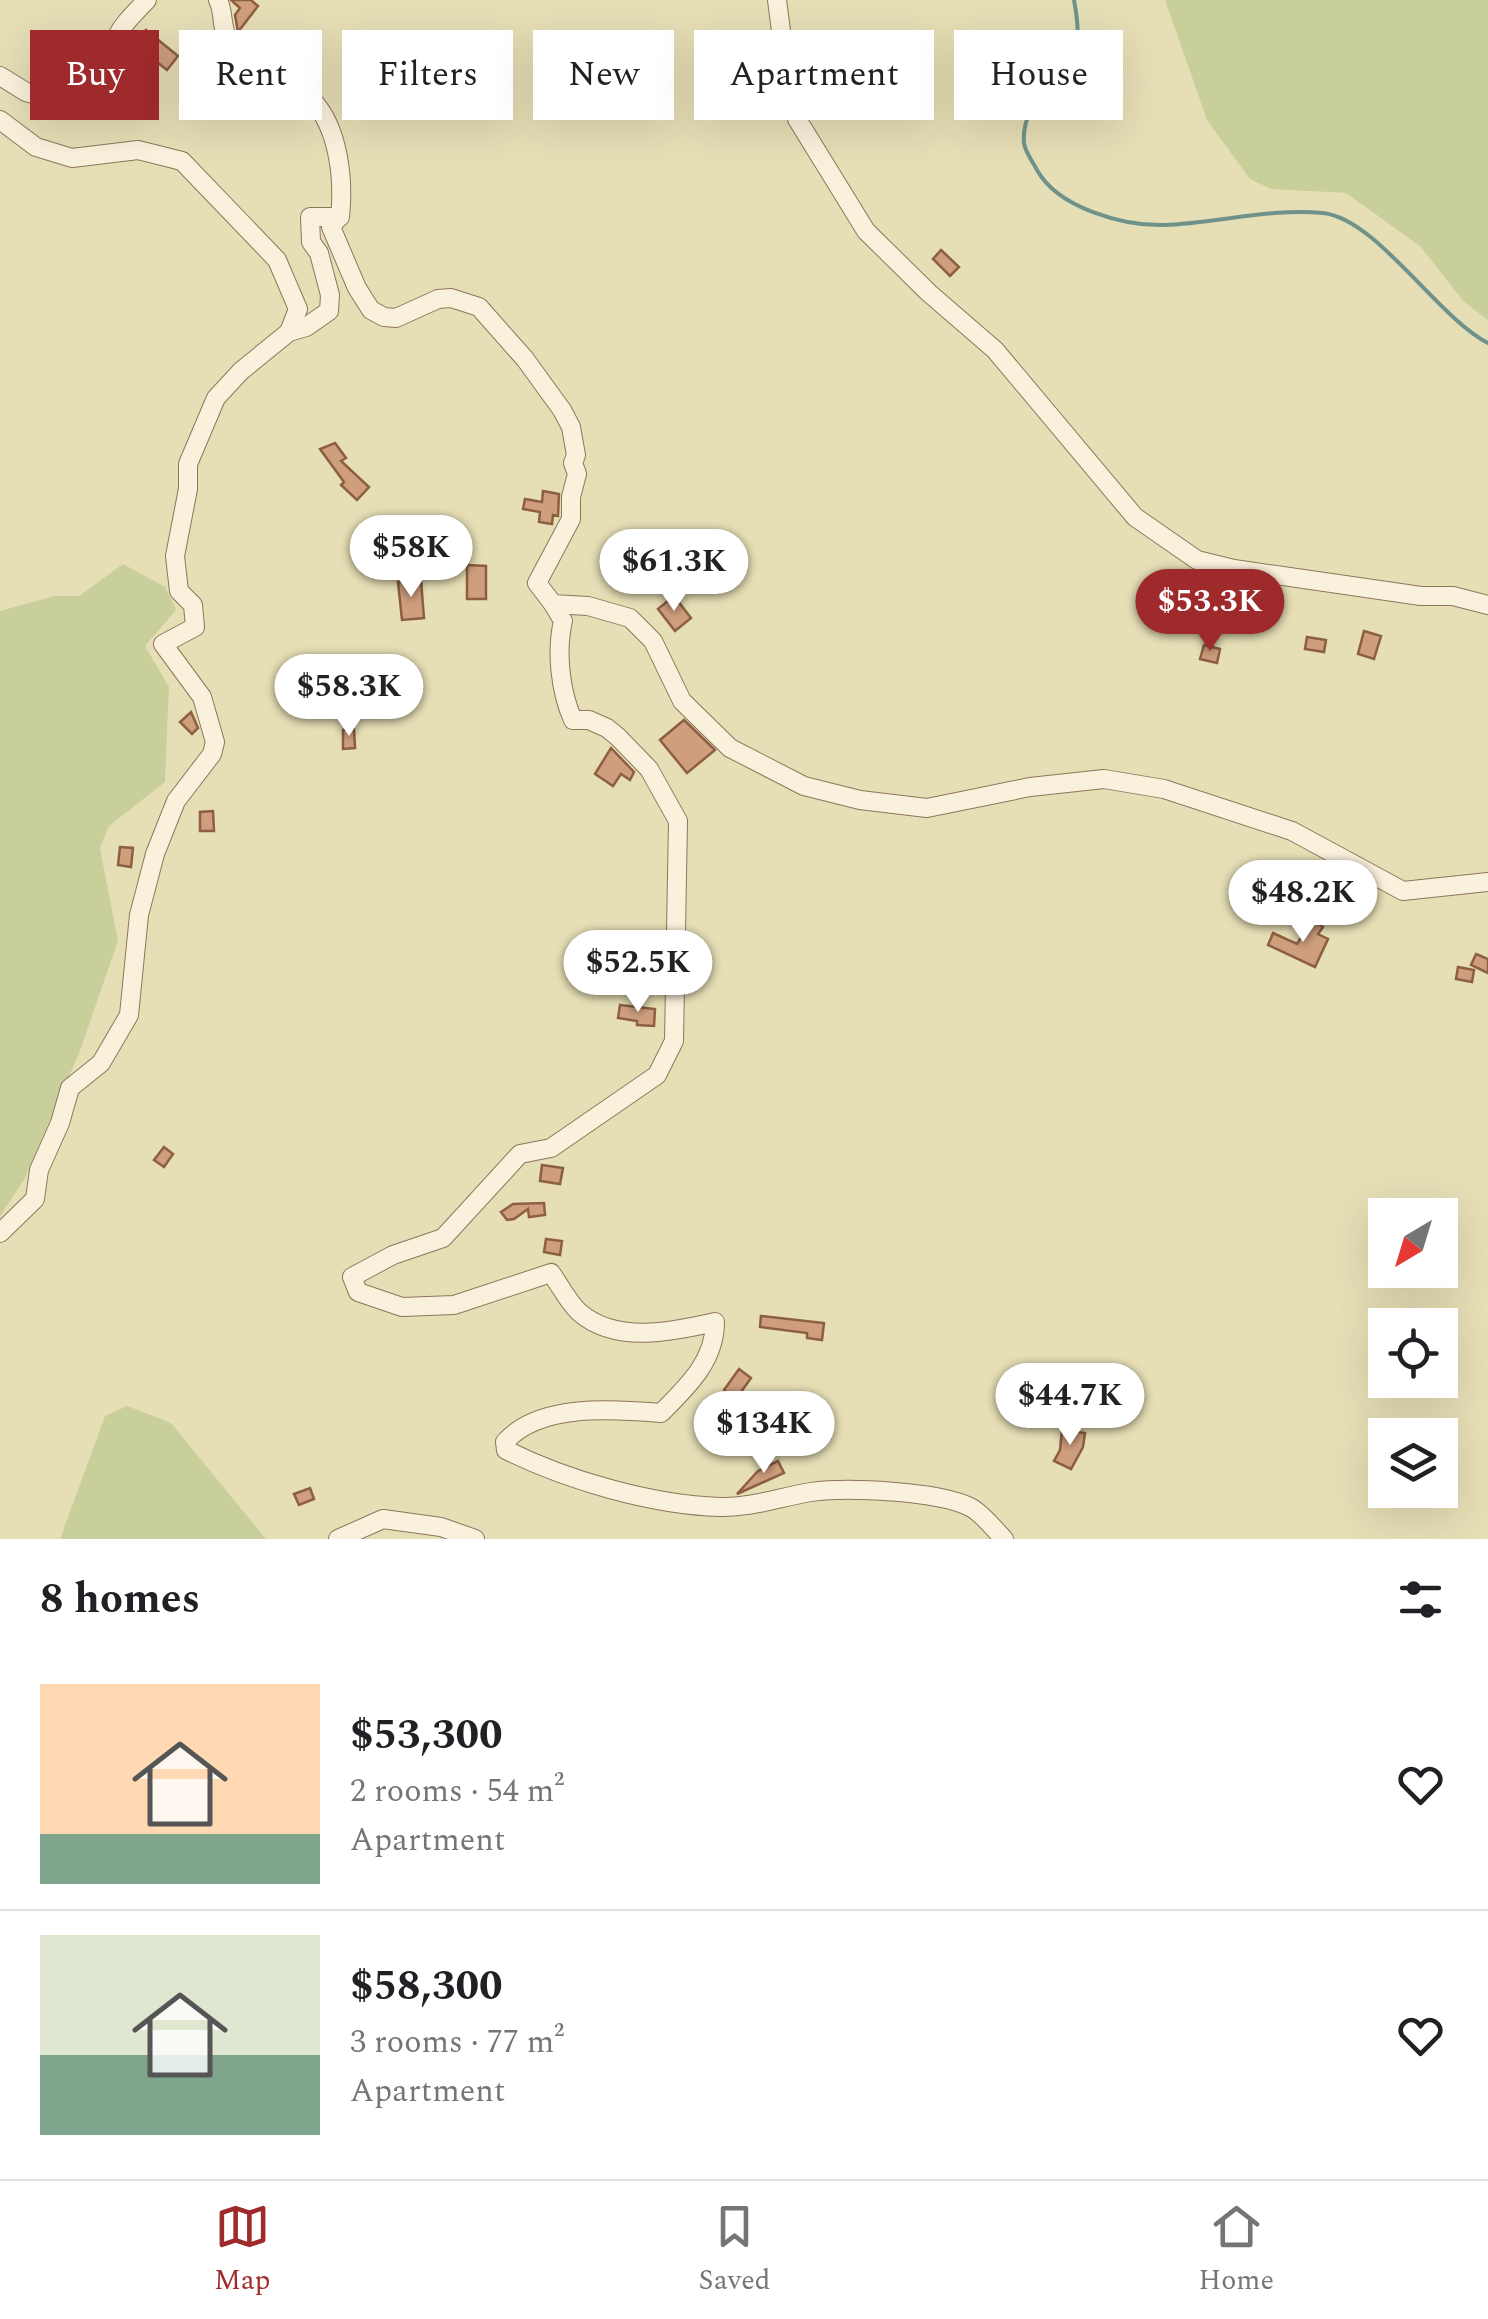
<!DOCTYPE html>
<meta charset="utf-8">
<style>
:root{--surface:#fff;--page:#f2f2f2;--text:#202124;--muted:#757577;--line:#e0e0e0;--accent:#9e2a2b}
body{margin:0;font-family:Spectral,serif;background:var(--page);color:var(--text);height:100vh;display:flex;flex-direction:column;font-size:38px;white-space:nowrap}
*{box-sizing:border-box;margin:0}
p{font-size:32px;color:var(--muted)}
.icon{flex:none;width:55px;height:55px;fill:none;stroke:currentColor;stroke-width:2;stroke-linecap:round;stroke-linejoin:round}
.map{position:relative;height:1539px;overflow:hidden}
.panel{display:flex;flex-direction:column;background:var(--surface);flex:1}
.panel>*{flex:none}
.hud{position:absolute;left:30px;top:30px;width:1430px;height:90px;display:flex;gap:20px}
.needle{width:65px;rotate:218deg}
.buttons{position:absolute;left:1368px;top:1198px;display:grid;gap:20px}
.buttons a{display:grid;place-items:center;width:90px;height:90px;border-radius:0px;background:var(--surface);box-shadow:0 10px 40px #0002;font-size:50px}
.price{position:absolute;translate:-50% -85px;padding:0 22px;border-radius:35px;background:#fff;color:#222;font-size:32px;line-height:65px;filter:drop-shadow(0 2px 5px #0008)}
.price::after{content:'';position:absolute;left:50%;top:60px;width:30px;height:22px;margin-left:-15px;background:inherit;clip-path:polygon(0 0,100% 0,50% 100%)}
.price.selected{background:var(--accent);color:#fff}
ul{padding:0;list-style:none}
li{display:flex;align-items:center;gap:30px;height:250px;padding:0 40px}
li+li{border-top:2px solid var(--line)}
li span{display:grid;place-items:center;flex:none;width:280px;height:200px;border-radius:0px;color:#555}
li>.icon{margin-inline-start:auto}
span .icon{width:120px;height:120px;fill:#fffc;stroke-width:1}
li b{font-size:42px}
h2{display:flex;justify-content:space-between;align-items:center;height:120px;padding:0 40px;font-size:42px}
.chip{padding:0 35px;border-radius:0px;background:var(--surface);box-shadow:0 10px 40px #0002;font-size:35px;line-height:90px}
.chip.selected{background:var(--accent);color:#fff}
.tab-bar{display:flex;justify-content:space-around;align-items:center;height:140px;border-top:2px solid var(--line);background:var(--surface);font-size:28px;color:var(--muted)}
.tab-bar a{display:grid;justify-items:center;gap:5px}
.tab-bar .selected{color:var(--accent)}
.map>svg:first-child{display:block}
.farmland{fill:#e6deb5;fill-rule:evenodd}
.green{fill:#c9cf9b}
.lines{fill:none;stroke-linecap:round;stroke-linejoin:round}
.stream{stroke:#6f938a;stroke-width:4}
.building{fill:#cf9f7d;stroke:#8d5f41;stroke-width:2.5}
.minor-casing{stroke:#8d765c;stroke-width:20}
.minor{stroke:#faf1dc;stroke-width:18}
</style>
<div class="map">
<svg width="1488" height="1539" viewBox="0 0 1488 1539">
<rect width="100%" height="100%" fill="#f0e4c8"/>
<!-- farmland -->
<path class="farmland" d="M0,0H1165L1207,120L1271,189L1346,193L1420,246L1464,302L1488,320V1539H266L171,1423L105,1417L60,1539H0V1216L24,1180L80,1051L118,941L100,848L108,826L165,782L169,687L145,646L123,565L79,596H54L0,611ZM1385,1215H1440V1270H1385ZM1385,1325H1440V1380H1385ZM1385,1435H1440V1490H1385Z"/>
<!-- green -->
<g class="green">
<polygon points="1165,0 1488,0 1488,320 1464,302 1420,246 1346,193 1271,189 1250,179 1207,120"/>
<polygon points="123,564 165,587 176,610 145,646 169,687 165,782 109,826 100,848 118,941 80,1051 24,1180 0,1216 0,611 54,596 79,596"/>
<polygon points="127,1406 171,1423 266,1539 60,1539 105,1416"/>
</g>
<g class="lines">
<!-- stream -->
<path class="stream" d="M1074,0C1076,11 1079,27 1077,38C1071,80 1020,96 1024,143C1025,152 1033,162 1037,170C1058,208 1123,226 1164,225C1216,223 1271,208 1323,213C1377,219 1437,317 1488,343"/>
</g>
<!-- building -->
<g class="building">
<polygon points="231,0 251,0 258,6 238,32 235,15 240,8"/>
<polygon points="146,30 178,56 167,70 134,44"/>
<polygon points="941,250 959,267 950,276 933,259"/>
<polygon points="335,443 346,458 341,461 369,487 357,500 341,485 344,482 320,449"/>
<polygon points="543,491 559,494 558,516 553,515 552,524 539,522 540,512 523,509 525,499 542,502"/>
<polygon points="467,565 486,566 486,599 467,599"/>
<polygon points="421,580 424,618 402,620 398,582"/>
<polygon points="674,596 691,618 675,631 658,609"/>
<polygon points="1364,631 1381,636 1374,659 1358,654"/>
<polygon points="1307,637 1326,640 1324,652 1305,649"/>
<polygon points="1204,645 1220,649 1217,663 1200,659"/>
<polygon points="191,712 198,728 192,734 180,722"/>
<polygon points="684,720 715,750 687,773 660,740"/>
<polygon points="354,729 355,748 343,749 343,730"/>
<polygon points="611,748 634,772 630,780 621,774 613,786 595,774"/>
<polygon points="213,811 214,831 200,831 200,812"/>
<polygon points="120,847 133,848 131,867 118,865"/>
<polygon points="1312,920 1323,927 1318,934 1328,939 1315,967 1268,945 1273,933 1297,944"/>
<polygon points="1476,954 1488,959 1488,973 1471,965"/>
<polygon points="663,960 663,974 651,976 637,964"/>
<polygon points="1458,967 1474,970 1472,982 1456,979"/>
<polygon points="620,1005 655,1009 654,1026 637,1025 637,1021 618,1018"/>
<polygon points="164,1147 173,1154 164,1167 154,1160"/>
<polygon points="542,1165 563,1168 560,1184 540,1181"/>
<polygon points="544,1203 545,1215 529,1217 528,1209 514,1219 507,1220 501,1212 513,1204"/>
<polygon points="546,1239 562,1241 560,1255 544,1252"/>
<polygon points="761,1316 824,1323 822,1340 807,1338 807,1333 760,1327"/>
<polygon points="739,1369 751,1378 736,1399 724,1390"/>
<polygon points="1062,1430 1085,1433 1083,1447 1071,1469 1054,1461 1060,1450"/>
<polygon points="778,1461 784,1473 737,1494 758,1471"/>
<polygon points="310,1488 314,1499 299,1505 294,1494"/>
</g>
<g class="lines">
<defs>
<g id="minor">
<path d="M218,0C225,14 220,29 230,43L312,100C339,128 344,180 340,217H310L311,242L319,253L330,295L329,311L306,327L289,332"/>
<polyline points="777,0 785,62 797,119 866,231 929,293 995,350 1135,517 1197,560 1234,569 1421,596 1453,596 1488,605"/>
<path d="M0,76L26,92L73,105L114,87C109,39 114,34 147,0"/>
<polyline points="0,120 36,147 72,158 138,150 182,161 277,260 298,309 289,332 241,371 216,398 188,464 188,489 175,556 179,591 193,605 195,627 163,644 202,697 215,742 212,754 176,801 155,854 139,915 129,1015 101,1063 70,1088 60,1123 39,1170 35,1199 0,1233"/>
<polyline points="338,218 331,227 357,288 371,310 384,317 396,318 438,299 451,298 479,307 525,359 562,410 571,427 576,455 573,463 577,474 571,497 571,519 537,583 553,604 588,606 630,618 653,641 682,701 730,748 804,786 860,800 927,808 1030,787 1104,779 1164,789 1292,831 1403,891 1488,882"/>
<path d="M553,604L563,621C556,651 560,691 573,720H589L607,728L618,737L649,769L678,821L674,1041L657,1075L551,1148L520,1154L443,1238L393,1255L352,1277L358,1292L402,1307L454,1305L551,1273C560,1285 568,1302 579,1312C615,1344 672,1332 715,1322C715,1361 687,1387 661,1413C614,1409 539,1403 505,1442L506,1450C566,1480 652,1505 720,1507C751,1508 780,1497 811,1492C847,1487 938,1491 970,1507C982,1513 994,1529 1004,1539"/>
<polyline points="338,1539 383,1519 441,1527 475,1539"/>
</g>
</defs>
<!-- minor casing -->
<use href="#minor" class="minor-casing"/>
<!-- minor -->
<use href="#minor" class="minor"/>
</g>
</svg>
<div class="buttons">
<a><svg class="needle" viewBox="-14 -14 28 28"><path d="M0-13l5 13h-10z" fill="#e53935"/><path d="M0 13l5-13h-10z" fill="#757577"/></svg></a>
<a><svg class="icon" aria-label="locate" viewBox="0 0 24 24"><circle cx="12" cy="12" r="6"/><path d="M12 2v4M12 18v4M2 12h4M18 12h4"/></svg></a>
<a><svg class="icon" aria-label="layers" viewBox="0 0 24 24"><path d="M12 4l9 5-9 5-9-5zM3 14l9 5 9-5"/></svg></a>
</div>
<b class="price" style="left:411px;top:600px">$58K</b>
<b class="price" style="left:674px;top:614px">$61.3K</b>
<b class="price selected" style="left:1210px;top:654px">$53.3K</b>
<b class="price" style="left:349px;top:739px">$58.3K</b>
<b class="price" style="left:1303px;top:945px">$48.2K</b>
<b class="price" style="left:638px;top:1015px">$52.5K</b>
<b class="price" style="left:1070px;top:1448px">$44.7K</b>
<b class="price" style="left:764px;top:1476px">$134K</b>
<div class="hud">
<a class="chip selected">Buy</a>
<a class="chip">Rent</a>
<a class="chip">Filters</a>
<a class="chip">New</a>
<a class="chip">Apartment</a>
<a class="chip">House</a>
</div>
</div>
<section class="panel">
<h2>8 homes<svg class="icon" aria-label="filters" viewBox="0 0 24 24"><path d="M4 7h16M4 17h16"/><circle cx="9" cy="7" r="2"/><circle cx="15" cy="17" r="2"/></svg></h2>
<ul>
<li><span style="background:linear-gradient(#ffd9b3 75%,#7fa58c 0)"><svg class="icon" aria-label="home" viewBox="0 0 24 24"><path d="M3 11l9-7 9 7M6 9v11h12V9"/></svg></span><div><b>$53,300</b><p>2 rooms · 54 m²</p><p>Apartment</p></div><svg class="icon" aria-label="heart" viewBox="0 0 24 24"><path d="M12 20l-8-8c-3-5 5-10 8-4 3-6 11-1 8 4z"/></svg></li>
<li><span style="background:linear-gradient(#dfe7d0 60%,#7fa58c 0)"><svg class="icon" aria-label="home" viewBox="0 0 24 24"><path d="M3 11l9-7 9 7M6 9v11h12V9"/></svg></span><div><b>$58,300</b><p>3 rooms · 77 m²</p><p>Apartment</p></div><svg class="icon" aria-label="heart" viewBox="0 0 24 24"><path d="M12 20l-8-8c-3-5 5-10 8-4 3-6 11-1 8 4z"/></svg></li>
</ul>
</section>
<nav class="tab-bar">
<a class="selected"><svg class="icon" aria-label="map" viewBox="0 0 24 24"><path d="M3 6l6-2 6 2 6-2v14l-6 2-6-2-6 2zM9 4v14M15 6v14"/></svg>Map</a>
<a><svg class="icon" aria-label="saved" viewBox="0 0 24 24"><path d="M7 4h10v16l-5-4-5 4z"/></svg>Saved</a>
<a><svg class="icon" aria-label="home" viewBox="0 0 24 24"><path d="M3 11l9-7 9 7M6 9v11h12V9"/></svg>Home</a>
</nav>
